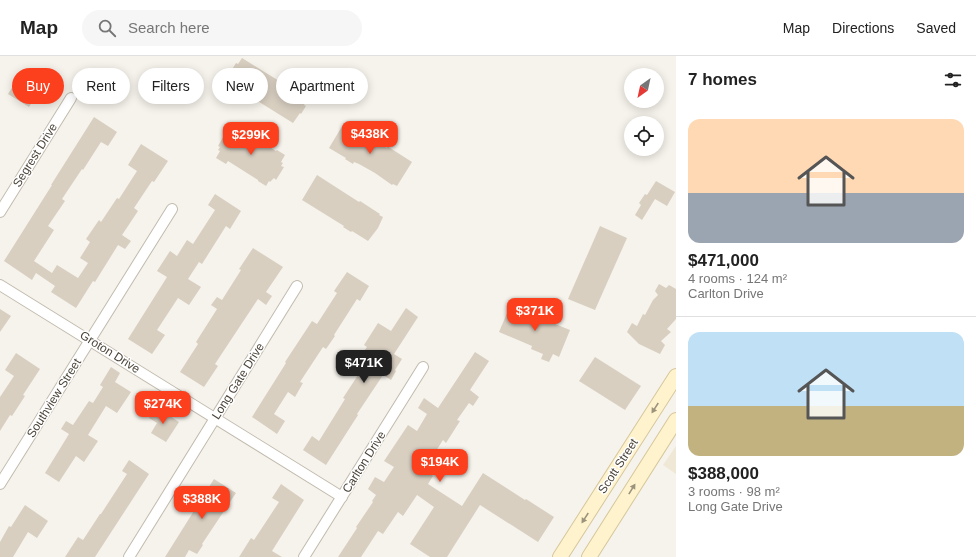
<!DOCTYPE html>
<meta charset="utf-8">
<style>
:root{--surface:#fff;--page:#f6f6f6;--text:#222;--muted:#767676;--line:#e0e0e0;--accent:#fc3f1d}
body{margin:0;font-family:Helvetica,sans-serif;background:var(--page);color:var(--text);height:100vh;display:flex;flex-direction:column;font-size:15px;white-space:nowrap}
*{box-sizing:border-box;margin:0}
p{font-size:13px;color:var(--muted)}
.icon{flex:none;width:22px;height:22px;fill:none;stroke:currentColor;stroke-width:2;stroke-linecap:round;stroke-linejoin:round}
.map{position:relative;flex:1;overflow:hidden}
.details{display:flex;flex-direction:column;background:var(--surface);width:300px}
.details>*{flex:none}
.guide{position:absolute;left:12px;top:12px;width:380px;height:36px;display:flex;gap:8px}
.needle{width:26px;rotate:213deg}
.tools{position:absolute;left:624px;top:12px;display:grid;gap:8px}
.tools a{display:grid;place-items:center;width:40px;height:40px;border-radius:50%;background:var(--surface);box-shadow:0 2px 10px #0003;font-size:20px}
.price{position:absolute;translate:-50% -34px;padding:0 9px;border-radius:8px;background:var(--accent);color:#fff;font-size:13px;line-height:26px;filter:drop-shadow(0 1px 2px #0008)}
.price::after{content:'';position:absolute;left:50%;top:24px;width:12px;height:9px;margin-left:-6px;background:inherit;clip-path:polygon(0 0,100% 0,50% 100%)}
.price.selected{background:#222;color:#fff}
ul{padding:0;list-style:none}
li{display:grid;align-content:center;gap:8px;height:212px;padding:0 12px}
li+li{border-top:1px solid var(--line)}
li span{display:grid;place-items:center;height:124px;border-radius:12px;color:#555}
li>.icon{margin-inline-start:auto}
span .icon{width:72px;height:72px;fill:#fffc;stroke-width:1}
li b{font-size:17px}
h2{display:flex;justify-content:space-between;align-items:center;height:48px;padding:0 12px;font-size:17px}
.chip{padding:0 14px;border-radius:18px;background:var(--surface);box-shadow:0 2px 10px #0003;font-size:14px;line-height:36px}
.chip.selected{background:var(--accent);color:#fff}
header{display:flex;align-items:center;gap:24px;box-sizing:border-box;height:56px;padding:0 20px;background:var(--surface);border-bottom:1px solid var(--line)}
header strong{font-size:19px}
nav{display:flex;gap:22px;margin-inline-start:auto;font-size:14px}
.search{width:280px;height:36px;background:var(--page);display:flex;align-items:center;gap:10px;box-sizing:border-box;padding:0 14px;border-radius:22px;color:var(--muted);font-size:15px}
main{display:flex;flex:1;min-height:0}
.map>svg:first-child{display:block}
.education{fill:#efe8d6}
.building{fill:#d8cfc1}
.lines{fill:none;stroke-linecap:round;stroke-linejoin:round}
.minor-casing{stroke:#c2bbae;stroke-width:12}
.secondary-casing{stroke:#d6c79b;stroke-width:16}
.minor{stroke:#fff;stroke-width:10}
.secondary{stroke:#fff3cd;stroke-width:14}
.oneway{fill:#9c937c}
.labels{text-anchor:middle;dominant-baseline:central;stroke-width:3;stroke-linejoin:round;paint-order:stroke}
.street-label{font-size:12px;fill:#4b4439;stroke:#fff}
</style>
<header>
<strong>Map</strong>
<div class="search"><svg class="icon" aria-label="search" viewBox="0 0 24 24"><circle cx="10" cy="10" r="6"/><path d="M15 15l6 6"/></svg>Search here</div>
<nav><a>Map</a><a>Directions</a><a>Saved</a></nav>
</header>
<main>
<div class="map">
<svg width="676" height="501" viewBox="0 0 676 501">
<rect width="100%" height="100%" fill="#f6f3ec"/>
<!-- education -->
<polygon class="education" points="676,390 676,418 663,409"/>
<!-- building -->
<g class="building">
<polygon points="242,2 284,28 284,27 308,43 304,49 306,50 301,58 300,57 293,67 256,44 251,41 250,43 242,38 243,36 227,26 233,16 231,15 236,7 238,8"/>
<polygon points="22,16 43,29 29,51 8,38"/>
<polygon points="94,61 117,76 108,90 101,86 83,114 82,113 62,143 65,145 48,170 54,174 34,205 52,217 57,209 78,222 88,207 80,202 90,186 86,183 99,164 101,166 117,142 119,143 137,115 128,109 141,88 168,105 154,126 152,125 134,152 138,155 122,179 131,185 125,193 118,189 95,226 93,225 76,252 51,236 55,230 36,217 32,224 4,205 52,129 51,129"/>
<polygon points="344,67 368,82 387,92 387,90 412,106 397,130 393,128 392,129 375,117 359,108 354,106 353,108 345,103 346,102 329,92"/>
<polygon points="236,69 245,75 244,77 264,90 265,88 276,95 277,94 285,99 281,106 283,107 281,110 284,111 281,116 276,124 274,122 270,126 269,125 266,130 258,125 258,124 228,105 226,108 216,102 220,95 218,94 220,91 218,90 226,76 229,78 230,75 232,76"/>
<polygon points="317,119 359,146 360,145 380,158 379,159 383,161 378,172 368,185 352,175 351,176 343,171 344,170 302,144"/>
<polygon points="656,125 675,136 667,150 655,143 642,164 635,159 641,149 639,147 645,138 647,139"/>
<polygon points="215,138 241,155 230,173 226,170 202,208 199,206 188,223 201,231 189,249 178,242 157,274 165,279 152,298 128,283 167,221 157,215 170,195 177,200 187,184 193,188 215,154 208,149"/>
<polygon points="600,170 627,182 595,254 568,243"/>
<polygon points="253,192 283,211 266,236 272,240 266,249 258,243 215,308 218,310 204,331 180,316 198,288 196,286 217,253 211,249 217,241 222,244 241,214 239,213"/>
<polygon points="347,216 369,230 360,245 357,243 334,279 335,280 326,293 323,291 300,326 303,327 295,341 288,336 274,358 285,365 277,378 252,361 286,307 285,306 312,265 317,268 337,237 334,235"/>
<polygon points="659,228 666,232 669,229 676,233 676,263 667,273 671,276 661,285 665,289 660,298 639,288 627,276 632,267 637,270 643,258 645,259 653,244 658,239 655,235"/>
<polygon points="519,246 528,250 525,256 570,274 559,301 553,298 549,306 541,303 543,298 531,293 532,290 499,276 510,250 516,253"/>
<polygon points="406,252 418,261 394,298 402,303 395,314 396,315 391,324 383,319 357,358 358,359 326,409 303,394 312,380 319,385 345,343 343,342 362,313 355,308 367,291 364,289 378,267 391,275"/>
<polygon points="0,253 11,260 0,276"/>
<polygon points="475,296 489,305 470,334 479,341 473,350 469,347 457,364 460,365 446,387 443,384 424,414 433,420 428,428 462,450 483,417 525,444 526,443 554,461 538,486 480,449 447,501 430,501 410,488 434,451 417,439 403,460 398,456 383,478 378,475 361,501 338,501 357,472 356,471 373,446 372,445 376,439 368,433 375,421 384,426 394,411 384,405 408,369 417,375 427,358 418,352 424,342 438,352"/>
<polygon points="16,297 40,313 23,339 25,340 12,360 10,359 0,375 0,341 14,320 5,314"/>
<polygon points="595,301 641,330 625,354 579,325"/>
<polygon points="111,311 120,317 115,326 131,336 117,357 106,350 88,379 98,385 84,406 76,400 59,426 45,417 69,378 61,373 66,365 73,369 89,345 93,347 103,331 100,329"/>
<polygon points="156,351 179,366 166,386 151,377 157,367 149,362"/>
<polygon points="129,404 149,418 95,501 65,501 78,481 83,484 100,458 101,458 127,418 122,415"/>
<polygon points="214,423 236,437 202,488 203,489 197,498 189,494 185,501 165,501"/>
<polygon points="281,428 304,444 272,495 282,501 239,501 251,482 254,484 279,446 272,442"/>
<polygon points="25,449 48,465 37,482 28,476 13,501 0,501 0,486 9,470 11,471"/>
</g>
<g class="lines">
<defs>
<g id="minor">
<polyline points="0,156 71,42"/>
<polyline points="0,229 342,441"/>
<polyline points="0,428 172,153"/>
<polyline points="129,501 297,230"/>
<polyline points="304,501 423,311"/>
</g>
<g id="secondary">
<polyline points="560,501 676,320"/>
<polyline points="589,501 676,364"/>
</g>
</defs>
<!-- minor casing -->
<use href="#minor" class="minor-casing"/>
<!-- secondary casing -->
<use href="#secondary" class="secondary-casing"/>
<!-- minor -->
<use href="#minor" class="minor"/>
<!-- secondary -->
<use href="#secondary" class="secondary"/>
</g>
<!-- one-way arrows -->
<defs><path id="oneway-solid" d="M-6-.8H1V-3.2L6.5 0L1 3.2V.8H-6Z"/></defs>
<g class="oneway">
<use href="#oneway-solid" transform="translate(655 352) rotate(123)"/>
<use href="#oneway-solid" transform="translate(632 433) rotate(-58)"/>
<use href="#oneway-solid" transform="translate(585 462) rotate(123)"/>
</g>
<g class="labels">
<!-- street labels -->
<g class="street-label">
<text transform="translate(35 99) rotate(-58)">Segrest Drive</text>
<text transform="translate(110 296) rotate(32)">Groton Drive</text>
<text transform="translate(238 325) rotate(-58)">Long Gate Drive</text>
<text transform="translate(54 342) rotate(-58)">Southview Street</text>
<text transform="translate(364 406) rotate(-58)">Carlton Drive</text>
<text transform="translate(618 410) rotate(-57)">Scott Street</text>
</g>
</g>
</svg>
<div class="tools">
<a><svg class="needle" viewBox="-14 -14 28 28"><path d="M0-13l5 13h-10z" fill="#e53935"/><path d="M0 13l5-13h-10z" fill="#767676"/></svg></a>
<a><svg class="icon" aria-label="locate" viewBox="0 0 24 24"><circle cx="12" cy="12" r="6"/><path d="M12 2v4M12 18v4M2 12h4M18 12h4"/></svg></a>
</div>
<b class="price" style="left:370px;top:99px">$438K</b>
<b class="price" style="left:251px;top:100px">$299K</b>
<b class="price" style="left:535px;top:276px">$371K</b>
<b class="price selected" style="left:364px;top:328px">$471K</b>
<b class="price" style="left:163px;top:369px">$274K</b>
<b class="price" style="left:440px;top:427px">$194K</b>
<b class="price" style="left:202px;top:464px">$388K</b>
<div class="guide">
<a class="chip selected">Buy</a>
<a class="chip">Rent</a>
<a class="chip">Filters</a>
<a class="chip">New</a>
<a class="chip">Apartment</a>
</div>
</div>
<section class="details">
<h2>7 homes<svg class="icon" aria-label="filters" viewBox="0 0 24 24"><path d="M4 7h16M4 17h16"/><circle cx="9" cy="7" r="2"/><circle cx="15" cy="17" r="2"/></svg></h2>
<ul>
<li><span style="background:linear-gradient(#ffd9b3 60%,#9aa5b1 0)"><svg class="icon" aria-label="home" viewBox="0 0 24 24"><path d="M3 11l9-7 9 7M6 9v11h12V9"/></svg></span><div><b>$471,000</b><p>4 rooms · 124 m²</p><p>Carlton Drive</p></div></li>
<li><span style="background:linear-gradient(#bfe0f5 60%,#c2b280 0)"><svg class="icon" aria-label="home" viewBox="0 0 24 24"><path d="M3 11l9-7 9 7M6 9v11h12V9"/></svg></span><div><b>$388,000</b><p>3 rooms · 98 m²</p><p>Long Gate Drive</p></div></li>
</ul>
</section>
</main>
